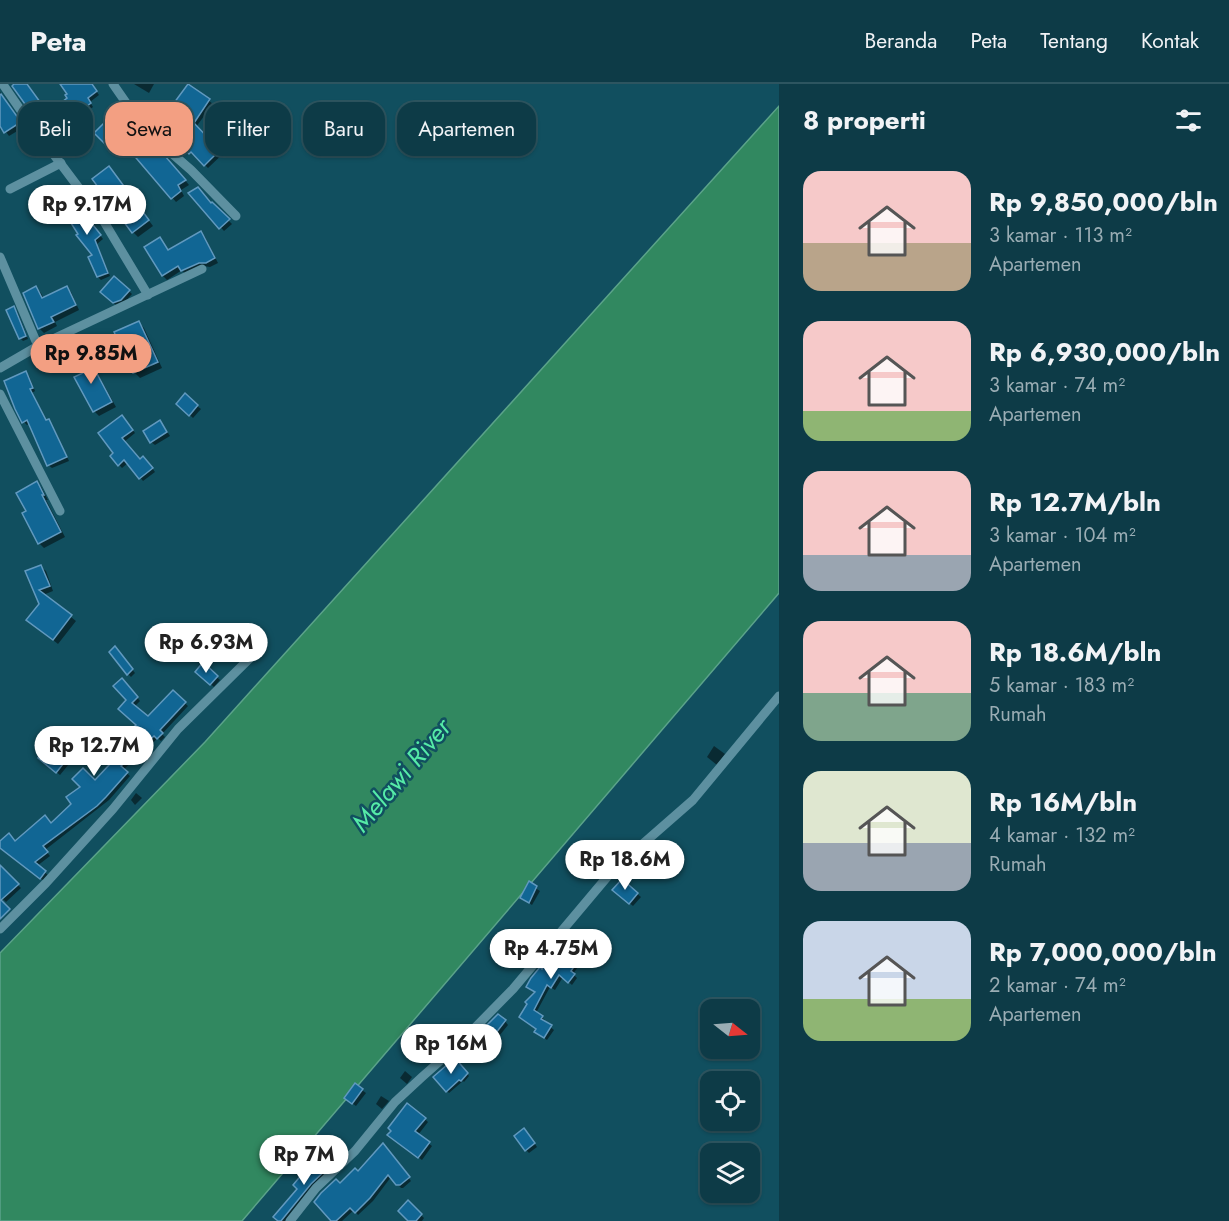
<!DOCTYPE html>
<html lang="id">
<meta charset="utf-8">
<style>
:root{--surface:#0d3b47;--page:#1b4652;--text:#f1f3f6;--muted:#9aadb4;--line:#2d5560;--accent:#f39f82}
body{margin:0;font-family:Jost,sans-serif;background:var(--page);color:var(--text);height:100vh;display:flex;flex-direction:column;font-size:22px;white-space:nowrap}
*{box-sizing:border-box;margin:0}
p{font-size:20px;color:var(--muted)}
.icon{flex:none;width:33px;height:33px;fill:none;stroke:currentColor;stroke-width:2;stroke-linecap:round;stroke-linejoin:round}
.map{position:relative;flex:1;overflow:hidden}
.panel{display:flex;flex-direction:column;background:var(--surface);width:450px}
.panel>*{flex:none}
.hud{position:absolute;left:18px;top:18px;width:570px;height:54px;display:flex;gap:12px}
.needle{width:39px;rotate:107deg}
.controls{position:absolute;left:700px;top:915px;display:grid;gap:12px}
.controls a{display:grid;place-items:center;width:60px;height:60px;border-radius:12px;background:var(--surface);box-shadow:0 2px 4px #0004,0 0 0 2px var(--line);font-size:30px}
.price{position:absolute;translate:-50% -51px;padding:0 14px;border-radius:21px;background:#fff;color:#222;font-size:20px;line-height:39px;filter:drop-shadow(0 2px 3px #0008)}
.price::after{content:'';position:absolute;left:50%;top:36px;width:18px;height:14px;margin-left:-9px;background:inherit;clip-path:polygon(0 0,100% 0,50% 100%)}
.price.active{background:var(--accent);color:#111}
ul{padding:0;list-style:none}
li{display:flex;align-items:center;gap:18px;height:150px;padding:0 24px}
li span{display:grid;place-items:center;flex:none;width:168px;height:120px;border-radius:18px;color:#555}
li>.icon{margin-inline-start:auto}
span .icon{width:72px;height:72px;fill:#fffc;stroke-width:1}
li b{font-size:26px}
h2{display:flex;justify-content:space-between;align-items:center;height:72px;padding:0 24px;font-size:26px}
.pill{padding:0 21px;border-radius:18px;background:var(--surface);box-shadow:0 2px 4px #0004,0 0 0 2px var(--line);font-size:21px;line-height:54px}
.pill.active{background:var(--accent);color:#111}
header{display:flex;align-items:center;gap:36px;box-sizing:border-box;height:84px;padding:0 30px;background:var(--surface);border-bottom:2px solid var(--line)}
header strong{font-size:28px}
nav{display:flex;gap:33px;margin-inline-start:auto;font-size:21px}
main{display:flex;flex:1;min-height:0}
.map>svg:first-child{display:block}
.water{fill:#318860;stroke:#5ba38a;stroke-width:1.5}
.shadow{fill:#0007}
.building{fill:#116694;stroke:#6199bf;stroke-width:1.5}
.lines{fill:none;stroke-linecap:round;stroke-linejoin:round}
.minor{stroke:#5d90a0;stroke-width:9}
.labels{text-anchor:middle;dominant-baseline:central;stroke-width:5;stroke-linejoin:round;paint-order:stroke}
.water-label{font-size:26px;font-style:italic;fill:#55eba7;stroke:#114f5f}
</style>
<header>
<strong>Peta</strong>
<nav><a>Beranda</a><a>Peta</a><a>Tentang</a><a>Kontak</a></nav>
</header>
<main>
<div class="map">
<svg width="779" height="1137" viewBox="0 0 779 1137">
<rect width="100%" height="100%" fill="#114f5f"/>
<!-- water -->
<polygon class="water" points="779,22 779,509 242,1137 0,1137 0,869 205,658"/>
<!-- shadow -->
<g class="shadow">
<polygon points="17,0 26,0 48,30 69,14 69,10 62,0 91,0 99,11 90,18 93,23 82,31 76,25 57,40 59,43 49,50"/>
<polygon points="134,0 154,0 149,9"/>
<polygon points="189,1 213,20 196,43 210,58 217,51 229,64 208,84 195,71 194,72 185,63 189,59"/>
<polygon points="0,8 24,43 9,52 0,40"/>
<polygon points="113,32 152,71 176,85 189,101 181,106 184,112 176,118 136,71 132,74 118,56 110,63 96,49"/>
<polygon points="109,84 153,142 138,153 133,148"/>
<polygon points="190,109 211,121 212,120 232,140 224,147"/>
<polygon points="84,123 93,138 91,140 103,155 97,160 110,192 101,196 98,193"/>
<polygon points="201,149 205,153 218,179 210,183 204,182 186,191 182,186 167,196 163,192 146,164 168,167"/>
<polygon points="115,194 132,210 124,219 117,222 102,208"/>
<polygon points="36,204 41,209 44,215 66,204 71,208 79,226 55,238 57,242 44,249 39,244 25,210"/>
<polygon points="13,224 17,227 28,255 23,257 20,254"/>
<polygon points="139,239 144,244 162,284 140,294 134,288 116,249"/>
<polygon points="85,271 90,276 116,323 99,332 94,327"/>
<polygon points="25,289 29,292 35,307 32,309 47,337 49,336 52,340 69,377 52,384 48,381 30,339 27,341 24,338"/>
<polygon points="197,322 201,325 193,334 181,323"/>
<polygon points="125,336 135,349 124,358 140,377 147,377 155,388 143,397 128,379 122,384 112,373"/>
<polygon points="163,341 170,352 155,361 151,358"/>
<polygon points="37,398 41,403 48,416 46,416 65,453 44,464 39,459 28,427"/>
<polygon points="41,483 46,487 53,507 43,511 76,537 58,560 33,540 40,520 27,488"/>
<polygon points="118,568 135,589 131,593 128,590"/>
<polygon points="203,581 220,596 214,603 197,588"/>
<polygon points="122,596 140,617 134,623 148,634 173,608 188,622 162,650 165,653 161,657 158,654 123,686 130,692 109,716 45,766 50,772 37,782 48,791 44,797 0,763 0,758 15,758 51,741 96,699 111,681 112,666 138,641 128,616"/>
<polygon points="54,657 69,672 66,677 69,680 60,691 43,677"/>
<polygon points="714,662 725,670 717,681 707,673"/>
<polygon points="136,709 142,714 135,721 131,716"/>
<polygon points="0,784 21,804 6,818 0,812"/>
<polygon points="622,797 641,813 633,822 614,806"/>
<polygon points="529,800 540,807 532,821 522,814"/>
<polygon points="576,857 589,867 573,890 577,894 572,901 563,893 555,906 550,903 536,929 545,936 544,938 554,946 547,956 536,948 538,945 524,936 536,909 528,903 543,887"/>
<polygon points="505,937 508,941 491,962 497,968 488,977 471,960"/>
<polygon points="455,977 469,992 464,998 463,997 449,1009 435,993"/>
<polygon points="405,987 412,993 407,1000 400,994"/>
<polygon points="355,1001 366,1009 356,1022 349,1017"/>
<polygon points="381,1012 389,1017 382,1025 376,1020"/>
<polygon points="425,1035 428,1038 418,1051 432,1062 422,1076 393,1054"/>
<polygon points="528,1050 537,1063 529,1069 526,1066"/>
<polygon points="386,1064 411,1097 403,1104 401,1104 391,1093 373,1117 358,1131 354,1126 342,1137 333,1137 340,1101 358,1089"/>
<polygon points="329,1075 335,1082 313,1102 285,1137 279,1137"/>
<polygon points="408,1119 424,1134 422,1137 410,1137"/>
</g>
<!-- building -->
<g class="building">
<polygon points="14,0 27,0 48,29 67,14 65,11 67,10 60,0 92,0 97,7 88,14 91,19 78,29 73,22 55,36 57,39 45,48 12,2"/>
<polygon points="188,0 210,15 194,39 210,56 217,49 227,59 204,82 191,68 189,70 183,63 187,59 160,34 174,19"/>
<polygon points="1,10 21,38 4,49 0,42 0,11"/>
<polygon points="113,30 134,53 137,51 151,69 156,65 165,72 186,96 178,101 181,107 171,115 131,68 127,71 113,52 105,60 94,49"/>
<polygon points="109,82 149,136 132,149 92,95"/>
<polygon points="198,103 211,119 212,118 230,135 219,145 188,109"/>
<polygon points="81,118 91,135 89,136 101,151 95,156 108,189 97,193 88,173 92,171 76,151 78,150 64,128"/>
<polygon points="201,147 215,174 206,179 199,179 181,187 178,182 162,192 144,163 160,153 168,166"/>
<polygon points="114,192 130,206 121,216 113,219 100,208"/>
<polygon points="36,202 42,214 67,202 76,221 51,233 54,238 38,245 23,209"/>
<polygon points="14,222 26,252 19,255 6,226"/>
<polygon points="139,237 158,278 133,289 114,248"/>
<polygon points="86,269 112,318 93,328 74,293 83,289 75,275"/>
<polygon points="26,287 33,304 30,305 46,336 49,335 67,373 47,382 27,336 22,339 15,325 4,297"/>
<polygon points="185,309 198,321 189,332 176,320"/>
<polygon points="122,331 133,346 122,354 140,375 143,372 153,384 139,395 124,376 118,382 110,372 113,369 98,349"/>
<polygon points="160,336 167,348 150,359 143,347"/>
<polygon points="37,397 44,411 42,411 61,448 38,460 22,429 26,427 16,409"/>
<polygon points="41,481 50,502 39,506 72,531 53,556 26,536 39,520 25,487"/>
<polygon points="115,562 133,585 127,591 109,568"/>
<polygon points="203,578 218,592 210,601 195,588"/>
<polygon points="122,594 138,613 132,619 148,632 173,606 186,618 160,646 163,649 157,655 154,652 121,682 128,688 106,713 97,722 43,762 48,768 35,778 46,787 40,795 0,764 0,757 9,749 15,757 45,731 51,739 71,720 66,713 80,703 72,695 83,684 95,696 109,681 80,660 89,648 112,664 136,641 118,625 126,616 113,602"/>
<polygon points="54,655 67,668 63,673 67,675 56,689 38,674"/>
<polygon points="0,781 19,800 1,816 10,825 0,835"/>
<polygon points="622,795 638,809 629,820 612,806"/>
<polygon points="529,797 537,802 529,819 520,814"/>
<polygon points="569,849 577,856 576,857 587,863 571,887 575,890 568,899 559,891 551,904 547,901 534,926 543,932 541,935 552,941 544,954 534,948 536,945 519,933 527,920 525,918 535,908 526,903 531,894 540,883 542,885"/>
<polygon points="498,930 506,936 489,958 495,964 484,975 468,960"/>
<polygon points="455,974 468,989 461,997 459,996 446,1008 433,993"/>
<polygon points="355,999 363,1005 352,1020 344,1014"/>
<polygon points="407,1019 426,1034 415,1047 430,1058 418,1074 387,1051 391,1047 388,1044"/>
<polygon points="524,1044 535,1059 525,1067 514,1052"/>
<polygon points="383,1059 410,1093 400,1101 396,1101 388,1091 370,1114 355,1129 350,1124 336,1137 331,1137 314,1118 321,1109 336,1095 340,1099 355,1084 358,1087"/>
<polygon points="327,1071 333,1079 311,1100 281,1137 278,1137 273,1133 297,1105 293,1101 303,1089"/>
<polygon points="408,1116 422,1130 416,1137 408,1137 398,1127"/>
</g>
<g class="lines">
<!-- minor -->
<g class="minor">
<polyline points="113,0 145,46 191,86 236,132"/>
<polyline points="4,2 24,31 103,136 148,211"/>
<polyline points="10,105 61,79"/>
<polyline points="0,173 38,262"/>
<polyline points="0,284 38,262 202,185"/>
<polyline points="0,310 60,427"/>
<polyline points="0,845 46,799 113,725 178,645 250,574"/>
<polyline points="290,1137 316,1104 355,1067 395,1018 422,993 458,961 513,905 613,786 693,716 779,612"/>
</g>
</g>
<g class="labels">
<!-- water labels -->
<g class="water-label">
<text transform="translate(401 691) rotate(-50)">Melawi River</text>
</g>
</g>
</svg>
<div class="controls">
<a><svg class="needle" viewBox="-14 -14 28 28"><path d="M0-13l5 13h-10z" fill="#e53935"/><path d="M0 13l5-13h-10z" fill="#9aadb4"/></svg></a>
<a><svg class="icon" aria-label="locate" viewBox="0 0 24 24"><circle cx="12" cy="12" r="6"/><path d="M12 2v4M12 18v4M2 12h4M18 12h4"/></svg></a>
<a><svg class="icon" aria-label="layers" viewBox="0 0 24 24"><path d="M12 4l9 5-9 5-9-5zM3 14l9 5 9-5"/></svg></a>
</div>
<b class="price" style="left:87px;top:152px">Rp 9.17M</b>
<b class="price active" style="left:91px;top:301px">Rp 9.85M</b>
<b class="price" style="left:206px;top:590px">Rp 6.93M</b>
<b class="price" style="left:94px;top:693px">Rp 12.7M</b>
<b class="price" style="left:625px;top:807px">Rp 18.6M</b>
<b class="price" style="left:551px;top:896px">Rp 4.75M</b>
<b class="price" style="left:451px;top:991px">Rp 16M</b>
<b class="price" style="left:304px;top:1102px">Rp 7M</b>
<div class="hud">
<a class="pill">Beli</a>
<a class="pill active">Sewa</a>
<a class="pill">Filter</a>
<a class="pill">Baru</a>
<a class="pill">Apartemen</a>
</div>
</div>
<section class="panel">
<h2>8 properti<svg class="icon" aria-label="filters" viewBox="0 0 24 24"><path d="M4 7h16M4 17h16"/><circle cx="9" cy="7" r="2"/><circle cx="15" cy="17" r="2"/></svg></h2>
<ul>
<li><span style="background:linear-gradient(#f6c9c9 60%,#b9a48a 0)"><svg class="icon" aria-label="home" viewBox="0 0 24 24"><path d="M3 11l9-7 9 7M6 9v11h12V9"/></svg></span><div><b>Rp 9,850,000/bln</b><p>3 kamar · 113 m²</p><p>Apartemen</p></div></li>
<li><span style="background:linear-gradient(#f6c9c9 75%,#8fb573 0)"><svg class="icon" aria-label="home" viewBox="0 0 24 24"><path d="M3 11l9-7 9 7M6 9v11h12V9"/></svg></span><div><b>Rp 6,930,000/bln</b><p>3 kamar · 74 m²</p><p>Apartemen</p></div></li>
<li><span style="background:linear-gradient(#f6c9c9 70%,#9aa5b1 0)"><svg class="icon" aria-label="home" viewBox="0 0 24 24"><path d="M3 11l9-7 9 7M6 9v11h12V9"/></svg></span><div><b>Rp 12.7M/bln</b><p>3 kamar · 104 m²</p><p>Apartemen</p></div></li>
<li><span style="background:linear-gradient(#f6c9c9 60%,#7fa58c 0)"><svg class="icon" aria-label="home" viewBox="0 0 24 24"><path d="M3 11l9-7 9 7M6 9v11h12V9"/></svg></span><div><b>Rp 18.6M/bln</b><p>5 kamar · 183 m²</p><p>Rumah</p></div></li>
<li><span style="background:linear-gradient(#dfe7d0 60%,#9aa5b1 0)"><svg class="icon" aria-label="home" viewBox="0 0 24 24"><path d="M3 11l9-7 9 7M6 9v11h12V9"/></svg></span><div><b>Rp 16M/bln</b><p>4 kamar · 132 m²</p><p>Rumah</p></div></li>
<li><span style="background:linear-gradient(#c9d6e8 65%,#8fb573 0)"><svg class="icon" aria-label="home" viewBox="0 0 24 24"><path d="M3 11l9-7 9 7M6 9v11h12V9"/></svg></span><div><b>Rp 7,000,000/bln</b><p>2 kamar · 74 m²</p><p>Apartemen</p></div></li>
</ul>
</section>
</main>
